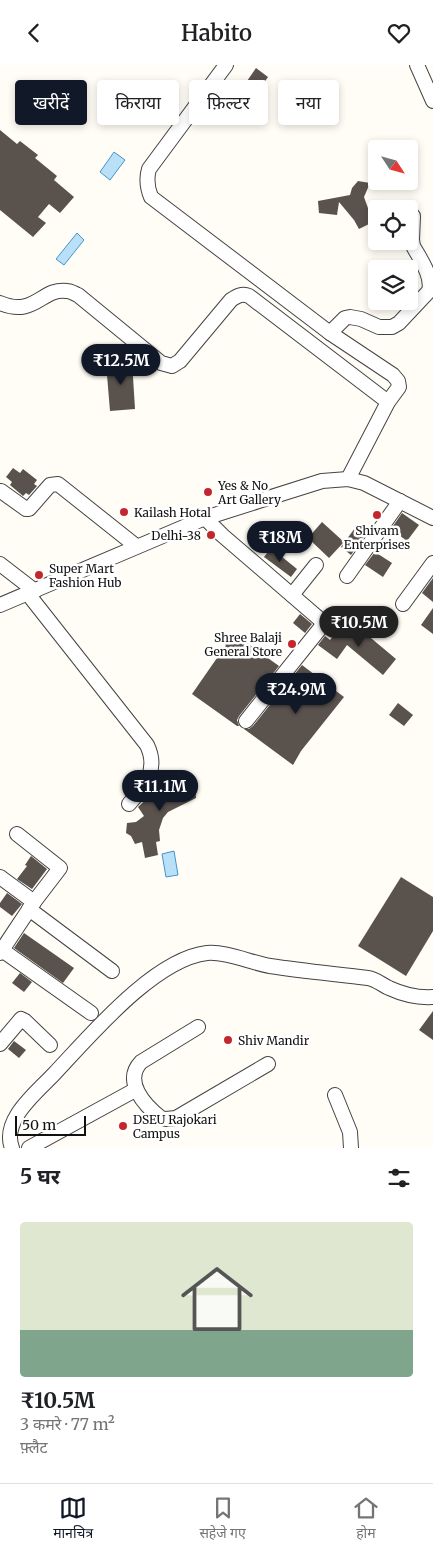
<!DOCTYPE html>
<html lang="hi">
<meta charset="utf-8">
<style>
:root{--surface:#fff;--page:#f6f6f6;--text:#202124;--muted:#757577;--line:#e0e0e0;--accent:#111827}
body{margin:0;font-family:Merriweather,"Noto Sans Devanagari",serif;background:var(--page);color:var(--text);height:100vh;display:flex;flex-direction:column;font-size:19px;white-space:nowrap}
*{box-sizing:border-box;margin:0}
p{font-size:16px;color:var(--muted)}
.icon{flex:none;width:28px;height:28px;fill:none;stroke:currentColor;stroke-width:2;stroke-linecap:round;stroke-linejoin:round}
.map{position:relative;height:1083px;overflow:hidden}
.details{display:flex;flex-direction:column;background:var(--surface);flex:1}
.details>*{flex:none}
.top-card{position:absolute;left:15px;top:15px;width:404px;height:45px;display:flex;gap:10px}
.needle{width:32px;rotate:126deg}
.tools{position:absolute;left:368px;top:75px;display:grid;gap:10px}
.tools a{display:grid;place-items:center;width:50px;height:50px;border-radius:5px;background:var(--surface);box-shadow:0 2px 8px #0003;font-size:25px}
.scale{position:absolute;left:15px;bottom:12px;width:71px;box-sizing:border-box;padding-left:5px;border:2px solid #111;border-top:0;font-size:14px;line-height:18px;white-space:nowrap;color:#111;-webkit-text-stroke:4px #fff;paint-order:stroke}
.price{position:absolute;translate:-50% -42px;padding:0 11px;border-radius:18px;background:var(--accent);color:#fff;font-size:16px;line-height:32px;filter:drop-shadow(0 1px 2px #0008)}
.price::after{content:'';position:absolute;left:50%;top:30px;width:15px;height:11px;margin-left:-8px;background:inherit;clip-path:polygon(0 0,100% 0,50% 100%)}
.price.selected{background:#222;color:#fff}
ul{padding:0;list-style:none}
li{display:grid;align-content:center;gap:10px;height:265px;padding:0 20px}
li+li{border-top:1px solid var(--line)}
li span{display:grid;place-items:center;height:155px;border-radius:5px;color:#555}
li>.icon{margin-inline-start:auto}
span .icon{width:90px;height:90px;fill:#fffc;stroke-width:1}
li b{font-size:21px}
h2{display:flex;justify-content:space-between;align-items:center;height:60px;padding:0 20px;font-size:21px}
.chip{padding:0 18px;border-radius:5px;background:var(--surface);box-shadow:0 2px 8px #0003;font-size:18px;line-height:45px}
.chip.selected{background:var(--accent);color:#fff}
header{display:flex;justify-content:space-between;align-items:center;height:65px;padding:0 20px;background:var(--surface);font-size:22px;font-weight:600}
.tabs{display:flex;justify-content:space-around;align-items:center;height:70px;border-top:1px solid var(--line);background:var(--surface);font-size:14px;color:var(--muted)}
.tabs a{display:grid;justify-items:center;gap:2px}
.tabs .selected{color:var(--accent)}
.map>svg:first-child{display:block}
.water{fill:#b9e0f7;stroke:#3f96cf}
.building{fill:#5a524d}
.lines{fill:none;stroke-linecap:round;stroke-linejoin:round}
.minor-casing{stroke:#444;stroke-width:16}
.minor{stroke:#fff;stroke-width:14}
.poi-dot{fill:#c4262e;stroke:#fff;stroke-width:2}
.labels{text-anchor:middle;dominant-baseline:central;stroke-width:5;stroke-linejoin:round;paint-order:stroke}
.poi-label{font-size:12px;fill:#111;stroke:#fff;text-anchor:start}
</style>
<header><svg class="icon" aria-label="back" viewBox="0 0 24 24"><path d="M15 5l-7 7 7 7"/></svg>Habito<svg class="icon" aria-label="heart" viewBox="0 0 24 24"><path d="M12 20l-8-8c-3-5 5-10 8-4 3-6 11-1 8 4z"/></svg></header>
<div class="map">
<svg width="433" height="1083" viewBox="0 0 433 1083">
<rect width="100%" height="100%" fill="#fffdf5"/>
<!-- water -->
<g class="water">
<polygon points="114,87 125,95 110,115 100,107"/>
<polygon points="77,168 84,175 64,200 56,194"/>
<polygon points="174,786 178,810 166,812 162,789"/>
</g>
<!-- building -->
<g class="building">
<polygon points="256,3 268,12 257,28 245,19"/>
<polygon points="0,65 17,79 20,76 38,90 35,93 57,111 54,115 74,132 60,148 49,139 38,152 46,158 33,172 0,145"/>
<polygon points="358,116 370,118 364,132 373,157 359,164 354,155 339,137 337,150 319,148 318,136 350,130 352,123"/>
<polygon points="132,296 135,344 110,346 106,298"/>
<polygon points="13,403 20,408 23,404 37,415 34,419 37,421 29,430 26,428 23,431 10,420 12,417 6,412"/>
<polygon points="402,448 419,460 407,476 391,464"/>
<polygon points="322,457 344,477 329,493 308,473"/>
<polygon points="355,463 365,470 351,490 341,482"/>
<polygon points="271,483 297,504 291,512 264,492"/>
<polygon points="375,487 392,498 383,512 365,500"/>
<polygon points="433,513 433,537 422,528"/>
<polygon points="433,543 433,569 421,560"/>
<polygon points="300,549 312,559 305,568 293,558"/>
<polygon points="341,561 359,563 396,594 383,610 347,580 337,594 318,580 325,571 330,575"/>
<polygon points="233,568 279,601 239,651 237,655 239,661 237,661 192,629 226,580 225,579"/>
<polygon points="302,600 344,632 301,686 293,700 244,664 249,664 253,661"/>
<polygon points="398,638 413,650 404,661 389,650"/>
<polygon points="186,710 187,719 195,719 196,733 168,747 163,753 159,765 160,776 156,777 158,790 145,793 142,777 135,779 131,771 126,768 127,758 136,757 144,751 138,742 163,719 164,712"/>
<polygon points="31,791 47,804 32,824 17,814 27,801 25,800"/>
<polygon points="401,812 433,832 433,866 406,911 358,881"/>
<polygon points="7,828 22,839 12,851 0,842 0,838"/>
<polygon points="24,868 74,903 63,918 14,883"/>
<polygon points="20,908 32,917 24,927 12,918"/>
<polygon points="433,946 433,975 419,965"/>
<polygon points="14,976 26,985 19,993 8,984"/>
</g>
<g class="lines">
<defs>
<g id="minor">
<path d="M226,0L149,104C146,114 147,122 151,132L330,268L393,310L398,316L399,322L388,337L348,414"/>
<polyline points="417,0 433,36"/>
<path d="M0,238C35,253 42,222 67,226C71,226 75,229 78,230L161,298L172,301L180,296L231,235C237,231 242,228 249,231L388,337"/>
<path d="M330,268L345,253L350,252L361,254L379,262H392L399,258L429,226C433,211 420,194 413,181L412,175L413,151L409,147"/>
<polyline points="1,426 26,444 29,444 50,420 58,419 136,481"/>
<polyline points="205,453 222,470 323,557"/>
<polyline points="0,499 35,526"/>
<polyline points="347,511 400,436"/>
<path d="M28,529L147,680C159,705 145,721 129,739"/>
<polyline points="292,530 316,500"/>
<polyline points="403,539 433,498"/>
<polyline points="0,540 205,453 322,416 348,414 364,418 433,453"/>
<path d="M246,656L322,561L323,557C337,550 348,551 363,555"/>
<polyline points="0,812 34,837"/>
<polyline points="29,844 112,906"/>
<polyline points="2,885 91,948"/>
<polyline points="0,888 34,837 60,803 17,769"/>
<path d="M198,962L141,997C123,1016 144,1040 161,1053L166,1054L176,1053L268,999"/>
<polyline points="0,979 21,954 25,956 50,980"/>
<polyline points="335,1030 350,1067 351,1083"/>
<path d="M12,1083C1,1055 37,1027 54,1009C90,971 154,894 207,888C225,886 252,898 270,901C303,906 336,909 368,913C376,914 382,920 389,923C402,929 418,933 433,932"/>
<polyline points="29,1083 135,1025"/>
</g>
</defs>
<!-- minor casing -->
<use href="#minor" class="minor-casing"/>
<!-- minor -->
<use href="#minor" class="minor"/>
</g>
<!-- markers -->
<g class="poi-dot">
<circle cx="208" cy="427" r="5"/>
<circle cx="124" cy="447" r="5"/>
<circle cx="377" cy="450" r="5"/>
<circle cx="211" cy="470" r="5"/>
<circle cx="39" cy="510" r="5"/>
<circle cx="292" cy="579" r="5"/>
<circle cx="228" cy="975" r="5"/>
<circle cx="123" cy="1061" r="5"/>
</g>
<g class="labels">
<!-- poi labels -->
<g class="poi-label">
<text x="218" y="420">Yes &amp; No<tspan x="218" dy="14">Art Gallery</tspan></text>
<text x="134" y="447">Kailash Hotal</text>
<text x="377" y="465" text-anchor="middle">Shivam<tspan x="377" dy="14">Enterprises</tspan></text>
<text x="201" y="470" text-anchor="end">Delhi-38</text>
<text x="49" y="503">Super Mart<tspan x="49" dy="14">Fashion Hub</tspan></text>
<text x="282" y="572" text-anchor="end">Shree Balaji<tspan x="282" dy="14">General Store</tspan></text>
<text x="238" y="975">Shiv Mandir</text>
<text x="133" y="1054">DSEU Rajokari<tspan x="133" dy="14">Campus</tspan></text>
</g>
</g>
</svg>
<div class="tools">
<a><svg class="needle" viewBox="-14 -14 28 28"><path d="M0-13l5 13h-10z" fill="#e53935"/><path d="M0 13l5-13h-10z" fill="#757577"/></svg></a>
<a><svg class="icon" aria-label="locate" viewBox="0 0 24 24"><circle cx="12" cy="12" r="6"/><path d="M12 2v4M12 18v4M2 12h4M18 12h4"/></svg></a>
<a><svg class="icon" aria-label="layers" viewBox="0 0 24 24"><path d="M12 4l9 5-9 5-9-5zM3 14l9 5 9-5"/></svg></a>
</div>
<div class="scale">50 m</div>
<b class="price" style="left:121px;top:321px">₹12.5M</b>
<b class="price" style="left:280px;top:498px">₹18M</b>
<b class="price selected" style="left:359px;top:583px">₹10.5M</b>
<b class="price" style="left:296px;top:650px">₹24.9M</b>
<b class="price" style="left:160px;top:747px">₹11.1M</b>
<div class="top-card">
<a class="chip selected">खरीदें</a>
<a class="chip">किराया</a>
<a class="chip">फ़िल्टर</a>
<a class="chip">नया</a>
</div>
</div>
<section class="details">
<h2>5 घर<svg class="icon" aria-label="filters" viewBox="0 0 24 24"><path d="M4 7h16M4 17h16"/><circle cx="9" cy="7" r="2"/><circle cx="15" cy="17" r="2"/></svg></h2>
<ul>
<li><span style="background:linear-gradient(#dfe7d0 70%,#7fa58c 0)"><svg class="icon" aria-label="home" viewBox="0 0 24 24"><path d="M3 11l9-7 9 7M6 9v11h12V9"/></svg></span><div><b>₹10.5M</b><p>3 कमरे · 77 m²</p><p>फ़्लैट</p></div></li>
</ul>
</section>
<nav class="tabs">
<a class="selected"><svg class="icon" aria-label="map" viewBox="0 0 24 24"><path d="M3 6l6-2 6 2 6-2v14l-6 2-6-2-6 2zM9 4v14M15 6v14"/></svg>मानचित्र</a>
<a><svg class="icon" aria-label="saved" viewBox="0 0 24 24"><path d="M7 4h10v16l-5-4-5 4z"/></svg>सहेजे गए</a>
<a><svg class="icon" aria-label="home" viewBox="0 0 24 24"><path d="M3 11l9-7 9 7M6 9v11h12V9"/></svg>होम</a>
</nav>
